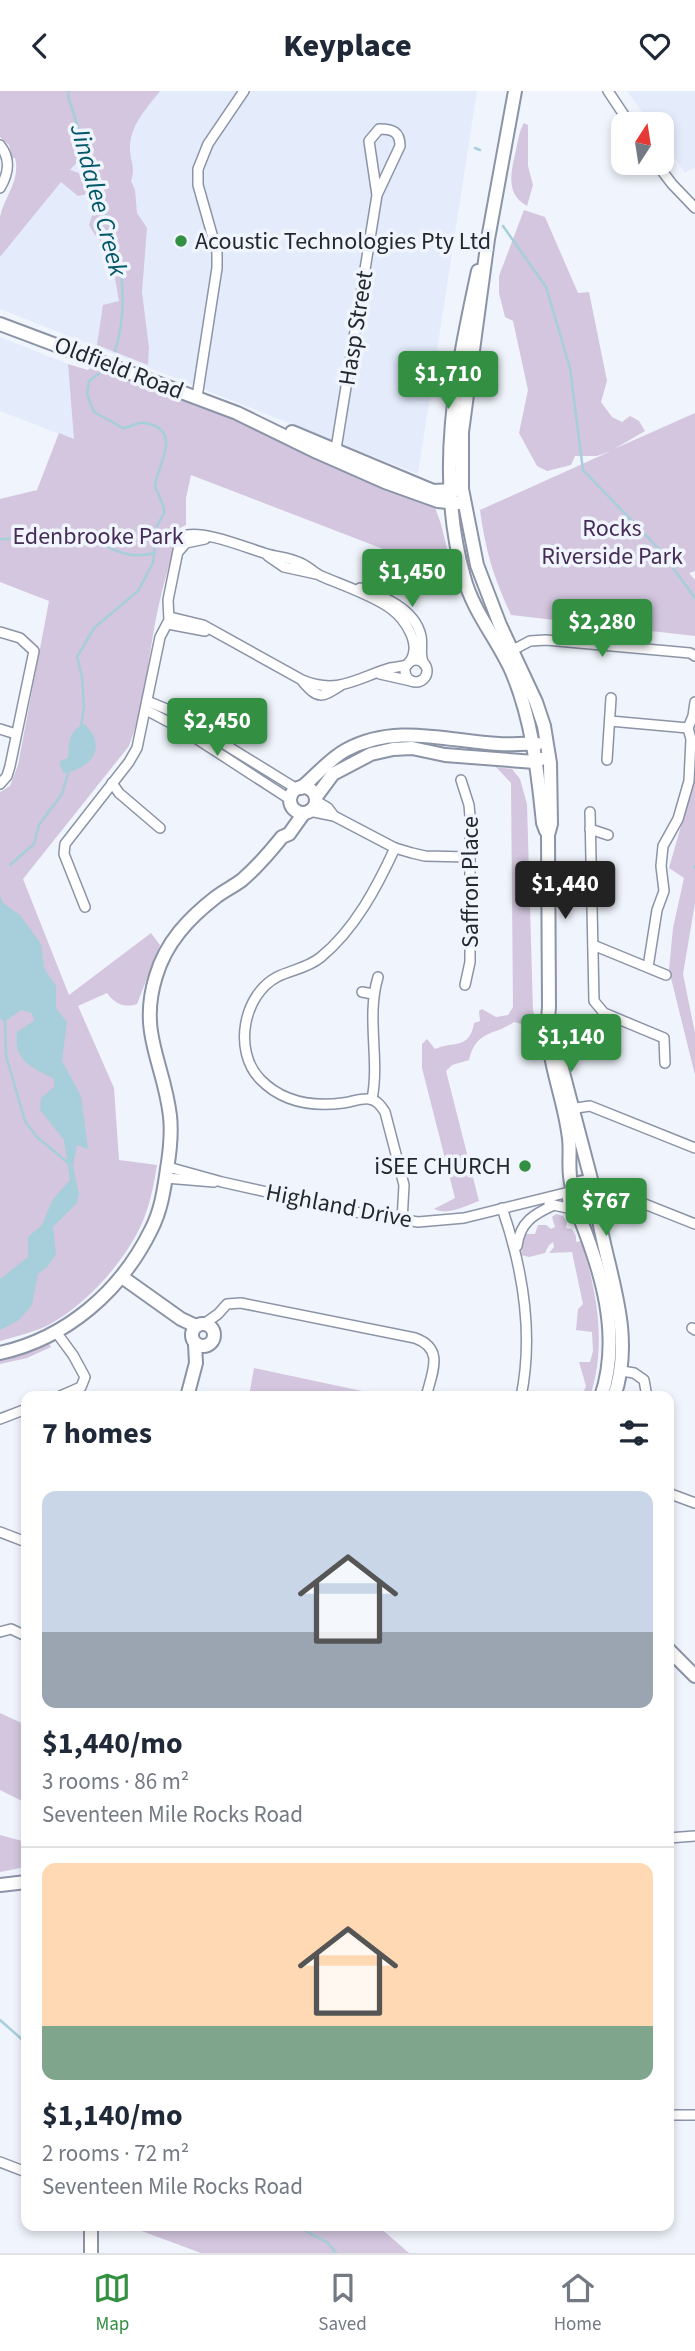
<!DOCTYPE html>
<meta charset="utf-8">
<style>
:root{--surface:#fff;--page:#f6f6f7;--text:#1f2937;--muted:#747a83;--line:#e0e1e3;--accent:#339043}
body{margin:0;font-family:"Source Sans 3",sans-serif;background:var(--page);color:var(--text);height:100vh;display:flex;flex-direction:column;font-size:26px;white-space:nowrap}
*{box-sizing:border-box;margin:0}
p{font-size:23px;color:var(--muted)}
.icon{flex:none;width:38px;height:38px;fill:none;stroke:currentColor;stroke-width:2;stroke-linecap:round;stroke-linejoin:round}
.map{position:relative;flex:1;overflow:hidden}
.drawer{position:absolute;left:21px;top:1300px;width:653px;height:840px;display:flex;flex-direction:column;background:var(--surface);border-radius:14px;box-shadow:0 4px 10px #0003}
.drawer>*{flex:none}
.needle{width:46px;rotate:12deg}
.fabs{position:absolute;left:611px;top:21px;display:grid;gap:14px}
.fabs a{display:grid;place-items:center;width:63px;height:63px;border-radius:14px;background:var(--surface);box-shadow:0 4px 10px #0003;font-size:35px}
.price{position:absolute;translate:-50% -60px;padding:0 16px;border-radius:7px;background:var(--accent);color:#fff;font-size:23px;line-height:46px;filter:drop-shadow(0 2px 4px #0008)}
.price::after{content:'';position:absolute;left:50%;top:42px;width:21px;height:16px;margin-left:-10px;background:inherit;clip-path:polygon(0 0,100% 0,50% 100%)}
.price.current{background:#222;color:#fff}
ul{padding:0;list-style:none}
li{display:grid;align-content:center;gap:14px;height:371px;padding:0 21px}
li+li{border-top:2px solid var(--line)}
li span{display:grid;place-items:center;height:217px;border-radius:14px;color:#555}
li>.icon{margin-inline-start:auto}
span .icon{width:126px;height:126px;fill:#fffc;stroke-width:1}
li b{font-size:30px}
h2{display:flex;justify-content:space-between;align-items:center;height:84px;padding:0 21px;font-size:30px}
header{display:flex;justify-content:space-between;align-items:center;height:91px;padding:0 21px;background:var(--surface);font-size:32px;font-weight:800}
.tabs{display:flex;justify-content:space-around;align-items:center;height:98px;border-top:2px solid var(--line);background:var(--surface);font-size:19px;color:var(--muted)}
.tabs a{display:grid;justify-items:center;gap:4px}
.tabs .current{color:var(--accent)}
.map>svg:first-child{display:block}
.built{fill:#e4ecfc}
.green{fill:#d3c6de}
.water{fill:#a7cfdb}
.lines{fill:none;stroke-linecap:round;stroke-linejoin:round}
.stream{stroke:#a7cfdb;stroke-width:2.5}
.street-casing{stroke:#8b94a6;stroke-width:12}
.secondary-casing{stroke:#8b94a6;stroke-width:16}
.street{stroke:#fff;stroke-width:9}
.secondary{stroke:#fff;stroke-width:12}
.poi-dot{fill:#339043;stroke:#f0f4fc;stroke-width:2.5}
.labels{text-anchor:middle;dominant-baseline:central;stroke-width:7;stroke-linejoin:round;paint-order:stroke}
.poi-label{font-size:24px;fill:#23272e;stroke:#f0f4fc;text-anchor:start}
.street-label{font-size:24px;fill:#23272e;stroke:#f0f4fc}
.park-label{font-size:24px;fill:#462d57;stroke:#f0f4fc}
.water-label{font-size:26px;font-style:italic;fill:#005768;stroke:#f0f4fc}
</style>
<header><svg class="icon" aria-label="back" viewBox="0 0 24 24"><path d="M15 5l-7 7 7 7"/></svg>Keyplace<svg class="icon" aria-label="heart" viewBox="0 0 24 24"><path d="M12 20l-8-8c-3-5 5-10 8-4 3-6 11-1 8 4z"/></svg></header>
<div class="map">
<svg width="695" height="2162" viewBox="0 0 695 2162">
<rect width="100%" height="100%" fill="#f0f4fc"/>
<!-- built -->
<g class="built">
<polygon points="133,0 477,0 418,383 0,218 0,166"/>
<polygon points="627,0 695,0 695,77 685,82 662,49 662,33 651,33"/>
<polygon points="0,246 68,273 75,349 0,320"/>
</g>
<!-- green -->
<g class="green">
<path d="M0,0H160C147,17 130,34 130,57C130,70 136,77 131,90L135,99L137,122L147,137L142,201L149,257L148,274L97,254L103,214L119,210C116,194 114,173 106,158C101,150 94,144 89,134L94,119L105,106L98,82L84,72L81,67L70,79L79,82L88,103L78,105L61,91L0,166C0,154 0,139 0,126C4,106 21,89 15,67H12L9,54L0,46Z"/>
<path d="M524,32L528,34V75L533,94L527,115C505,103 511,81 516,59C518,50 519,40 524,32Z"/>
<path d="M524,119L545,126L578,202L589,201L607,290L601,311L612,326L622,331L630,325L639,330L645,340L614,358L695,322V480L689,482L695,489V545L511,524C493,484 486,462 480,419L611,360L597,365H575L571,374L547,380L537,375L519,342L528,299L513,230L505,226L499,202V185Z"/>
<path d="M68,273L88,279L92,275L99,274L231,327L328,373L434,414L441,433L449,466L430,476L191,384L186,407V434L180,437C170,470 160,504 154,538C147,577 143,618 129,655L23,788L69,904L151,842L160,854L137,913C124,917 115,913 107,902L78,915L114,997L119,1069L157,1074C154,1092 151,1110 144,1127C129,1166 88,1212 52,1232C36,1241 17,1245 0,1250V701L10,695L18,674L49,510L0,491V408L37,399L59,342L74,348Z"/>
<path d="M496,676L512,678L520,688L527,713L533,920L536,927L528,935L514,931C494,945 476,939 469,969L452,974L446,980L479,1110C465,1115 448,1125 434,1118L455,1107L422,977V953L427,948L435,958C452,950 470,959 474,932L480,930L479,920L482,918L496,926L508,924L513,916L511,692Z"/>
<polygon points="695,686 695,812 683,883 695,942 695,984 669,879 673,837 684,787 669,777"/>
<path d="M556,1123L563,1125L567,1131L566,1137L572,1138L576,1145V1151L581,1150C597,1200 607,1255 590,1305H582L586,1295L579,1271H590L593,1260L592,1241L576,1239L578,1218L583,1213L572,1161L549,1162L554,1156L553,1151L549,1154L545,1162L529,1166L521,1164L523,1143H535L538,1134H546L551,1138L555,1136L552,1126Z"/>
<polygon points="49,1253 51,1256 27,1267 0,1273 0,1268 33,1260"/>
<polygon points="254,1277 376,1303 376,1306 249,1305"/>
<polygon points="0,1622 26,1634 26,1712 0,1699"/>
<polygon points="0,1744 26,1751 26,1776 0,1781"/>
<polygon points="128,2135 378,2135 409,2162 201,2162"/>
</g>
<!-- water -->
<g class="water">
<path d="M84,633C109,655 91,678 64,682L60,675V670L68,667C69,653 68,640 84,633Z"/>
<path d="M0,804L3,812L20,824L41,853L44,877L56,895V917L67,931L62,970L81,1005L88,1058L77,1054L73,1075L79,1103L77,1112L53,1136L56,1163L48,1175L38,1183L32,1214L19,1229L0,1239V1188L28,1166V1146L42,1134L53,1108L70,1089L64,1049L40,1019L41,1007L54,996V988C32,976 13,971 17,941L34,930L32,922L21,919L4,931L0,927Z"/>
</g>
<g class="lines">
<!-- stream -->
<g class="stream">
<path d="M69,0L68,6C77,31 84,57 92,83C113,144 135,195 115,260"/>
<polyline points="475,57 480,59"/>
<polyline points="503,135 546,196 570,277 583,379 660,459 695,507"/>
<path d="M0,448C29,448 58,447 87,450C115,454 120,470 155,462"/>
<path d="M81,636L84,616L82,586L77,566L94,537L138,500L153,472L157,435L164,422V417L155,395C156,376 185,339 145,332C137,330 131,337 123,337L94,321L87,303L89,290L105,278"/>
<polyline points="10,774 34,753 39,734 62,703 69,679"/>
<polyline points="695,775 695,777"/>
<polyline points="5,929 6,965 25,1030 36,1045 68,1072"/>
<polyline points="0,1929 26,1952"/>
<polyline points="296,2135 328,2152 336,2162"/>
</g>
<defs>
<g id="street">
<polyline points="608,0 630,33"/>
<path d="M0,54C11,68 9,82 0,97"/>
<polyline points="656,72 672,93 695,117"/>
<polyline points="197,306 217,177 217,161 198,94 198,78 208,53 244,0"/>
<path d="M335,364L377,104L369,50L379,38C393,38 400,41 400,55L377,104"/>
<polyline points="178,461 186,452 205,448"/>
<polyline points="268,465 284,476 316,483"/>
<path d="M360,497C383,505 415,518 421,545C423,555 419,564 424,573"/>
<path d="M170,526L203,534L302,589C338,604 357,587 390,577C396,576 401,576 407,574"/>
<polyline points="168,533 205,540"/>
<polyline points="0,541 20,547 34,560 10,675 7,685 0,693"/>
<polyline points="509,561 530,550 546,549 690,562 695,565"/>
<circle cx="416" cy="580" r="11"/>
<polyline points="380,583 411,590"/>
<path d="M303,591C318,608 321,607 340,595"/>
<polyline points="147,610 169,619 297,698"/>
<polyline points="146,619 180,637 291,709"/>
<polyline points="610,630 688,637"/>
<polyline points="0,638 16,643"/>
<polyline points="607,669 611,607"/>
<polyline points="461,689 469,714 470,725 470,871 465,894"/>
<polyline points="112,692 119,702 160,737"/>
<polyline points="316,710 328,717 334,725"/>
<polyline points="309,720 334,725 395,757 412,762 425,765 469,766"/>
<polyline points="590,721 594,910 604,922 664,947 665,972"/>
<polyline points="590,738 608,744"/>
<path d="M395,757C377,796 355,838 321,866C308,877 291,879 277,886C243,904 233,960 260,988C282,1011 312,1016 343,1012C351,1011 361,1007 369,1008C377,1009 381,1015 385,1021L404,1094L402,1130"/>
<path d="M85,816L64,763L65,753L129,671L137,657L160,546L169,529L168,509L180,450L183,445C202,438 247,457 267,463C277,466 288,466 298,471C307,474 313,481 321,485C342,494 372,504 390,517C405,528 423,554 409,572"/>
<polyline points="593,854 666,884"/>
<polyline points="648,876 657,819 664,800 661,775 663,755 678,728 689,690 691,648 688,637 693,625 695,611"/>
<polyline points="362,901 373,903"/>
<path d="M372,1008C380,968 366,926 378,886"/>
<polyline points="569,1018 590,1015 695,1057"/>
<polyline points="168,1076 222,1091 360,1122 418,1131 464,1127 569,1101"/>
<polyline points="166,1087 214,1091"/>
<polyline points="601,1104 617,1102 695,1133"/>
<polyline points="549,1113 572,1118"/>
<path d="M502,1117C523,1178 534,1242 521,1306"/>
<path d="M517,1155C520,1131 534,1123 554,1114"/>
<path d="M204,1233L218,1223L227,1213L241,1212L415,1247C445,1258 432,1281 426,1306"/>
<polyline points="692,1237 695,1239"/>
<polyline points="56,1241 73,1264 85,1286 81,1296 58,1306"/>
<polyline points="622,1280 634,1282 644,1289 647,1306"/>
<polyline points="0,1328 26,1318"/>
<polyline points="668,1402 695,1412"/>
<polyline points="0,1441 26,1451"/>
<polyline points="0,1541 11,1538 26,1545"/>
<polyline points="668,1747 695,1745"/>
<polyline points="668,2024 695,2024"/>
<polyline points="0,2071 26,2081"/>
</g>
<g id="secondary">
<path d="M515,0L488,148L462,341V398L477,474L500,534L536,611L544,635L550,672L551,733L548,744L549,916C544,969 563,998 569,1047C571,1063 567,1081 572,1096"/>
<path d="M478,180C456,282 435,384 464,486C473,521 498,549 512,581C532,628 538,682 543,732L546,740"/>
<polyline points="0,233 237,322 317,361 385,391 438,410 458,412"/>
<polyline points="292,341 433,400 455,399"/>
<circle cx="303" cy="709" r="13"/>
<path d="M301,697C316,685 329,668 346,659C395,632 447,650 499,653C512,654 524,652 537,653"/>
<polyline points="316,706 333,683 371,663 393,658 412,657 445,664 535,671 541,668"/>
<polyline points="555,951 592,1092"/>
<circle cx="585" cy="1107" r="16"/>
<path d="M597,1118C607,1182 636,1241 614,1306"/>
<path d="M578,1122C601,1179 622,1244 601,1306"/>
<polyline points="122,1186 181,1228 196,1235"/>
<circle cx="203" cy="1244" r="11"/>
<path d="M0,1262C67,1247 121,1200 151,1139C161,1120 164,1099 167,1078C170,1060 172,1043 170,1025C164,972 138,942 156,885C166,851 189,827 216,806C224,800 234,795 242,789C257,776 270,761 282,746L289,743L304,722"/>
<polyline points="187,1306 196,1272 195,1253"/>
<polyline points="668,1558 695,1585"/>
<polyline points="0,1794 26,1791"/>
<polyline points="91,2135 91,2162"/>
</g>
</defs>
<!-- street casing -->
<use href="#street" class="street-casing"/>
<!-- secondary casing -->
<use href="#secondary" class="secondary-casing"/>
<!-- street -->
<use href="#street" class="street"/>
<!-- secondary -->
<use href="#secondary" class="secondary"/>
</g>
<!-- markers -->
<g class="poi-dot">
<circle cx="181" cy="150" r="7"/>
<circle cx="525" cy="1075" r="7"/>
</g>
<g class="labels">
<!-- poi labels -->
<g class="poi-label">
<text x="195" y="150">Acoustic Technologies Pty Ltd</text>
<text x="511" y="1075" text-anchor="end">iSEE CHURCH</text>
</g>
<!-- street labels -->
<g class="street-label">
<text transform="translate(356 237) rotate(-81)">Hasp Street</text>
<text transform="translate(119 277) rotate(21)">Oldfield Road</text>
<text transform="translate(470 791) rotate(-90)">Saffron Place</text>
<text transform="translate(339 1115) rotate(11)">Highland Drive</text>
</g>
<!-- park labels -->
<g class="park-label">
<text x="612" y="437">Rocks<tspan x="612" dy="28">Riverside Park</tspan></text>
<text x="98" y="445">Edenbrooke Park</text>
</g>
<!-- water labels -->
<g class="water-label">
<text transform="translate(99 109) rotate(75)">Jindalee Creek</text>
</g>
</g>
</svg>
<div class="fabs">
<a><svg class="needle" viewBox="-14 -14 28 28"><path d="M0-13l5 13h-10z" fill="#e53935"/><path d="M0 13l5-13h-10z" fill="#747a83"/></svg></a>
</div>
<b class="price" style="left:448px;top:320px">$1,710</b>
<b class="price" style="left:412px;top:518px">$1,450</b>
<b class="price" style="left:602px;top:568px">$2,280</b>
<b class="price" style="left:217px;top:667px">$2,450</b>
<b class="price current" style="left:565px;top:830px">$1,440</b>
<b class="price" style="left:571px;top:983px">$1,140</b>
<b class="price" style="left:606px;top:1147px">$767</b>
<section class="drawer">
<h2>7 homes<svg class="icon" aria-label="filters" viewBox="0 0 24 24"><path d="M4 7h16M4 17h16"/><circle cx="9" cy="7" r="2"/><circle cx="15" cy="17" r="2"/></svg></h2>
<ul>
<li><span style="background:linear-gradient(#c9d6e8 65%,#9aa5b1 0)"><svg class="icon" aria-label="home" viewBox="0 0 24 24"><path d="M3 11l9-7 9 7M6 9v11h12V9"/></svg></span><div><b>$1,440/mo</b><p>3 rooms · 86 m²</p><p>Seventeen Mile Rocks Road</p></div></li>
<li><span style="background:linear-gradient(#ffd9b3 75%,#7fa58c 0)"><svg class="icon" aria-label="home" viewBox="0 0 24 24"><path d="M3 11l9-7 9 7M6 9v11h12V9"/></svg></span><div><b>$1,140/mo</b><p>2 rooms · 72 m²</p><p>Seventeen Mile Rocks Road</p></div></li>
</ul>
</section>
</div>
<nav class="tabs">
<a class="current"><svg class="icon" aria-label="map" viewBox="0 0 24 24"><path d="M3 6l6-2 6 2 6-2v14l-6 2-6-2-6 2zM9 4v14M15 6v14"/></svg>Map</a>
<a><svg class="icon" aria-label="saved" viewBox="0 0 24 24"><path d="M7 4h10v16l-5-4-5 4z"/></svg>Saved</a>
<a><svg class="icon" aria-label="home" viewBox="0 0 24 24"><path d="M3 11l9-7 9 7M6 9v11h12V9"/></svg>Home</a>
</nav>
